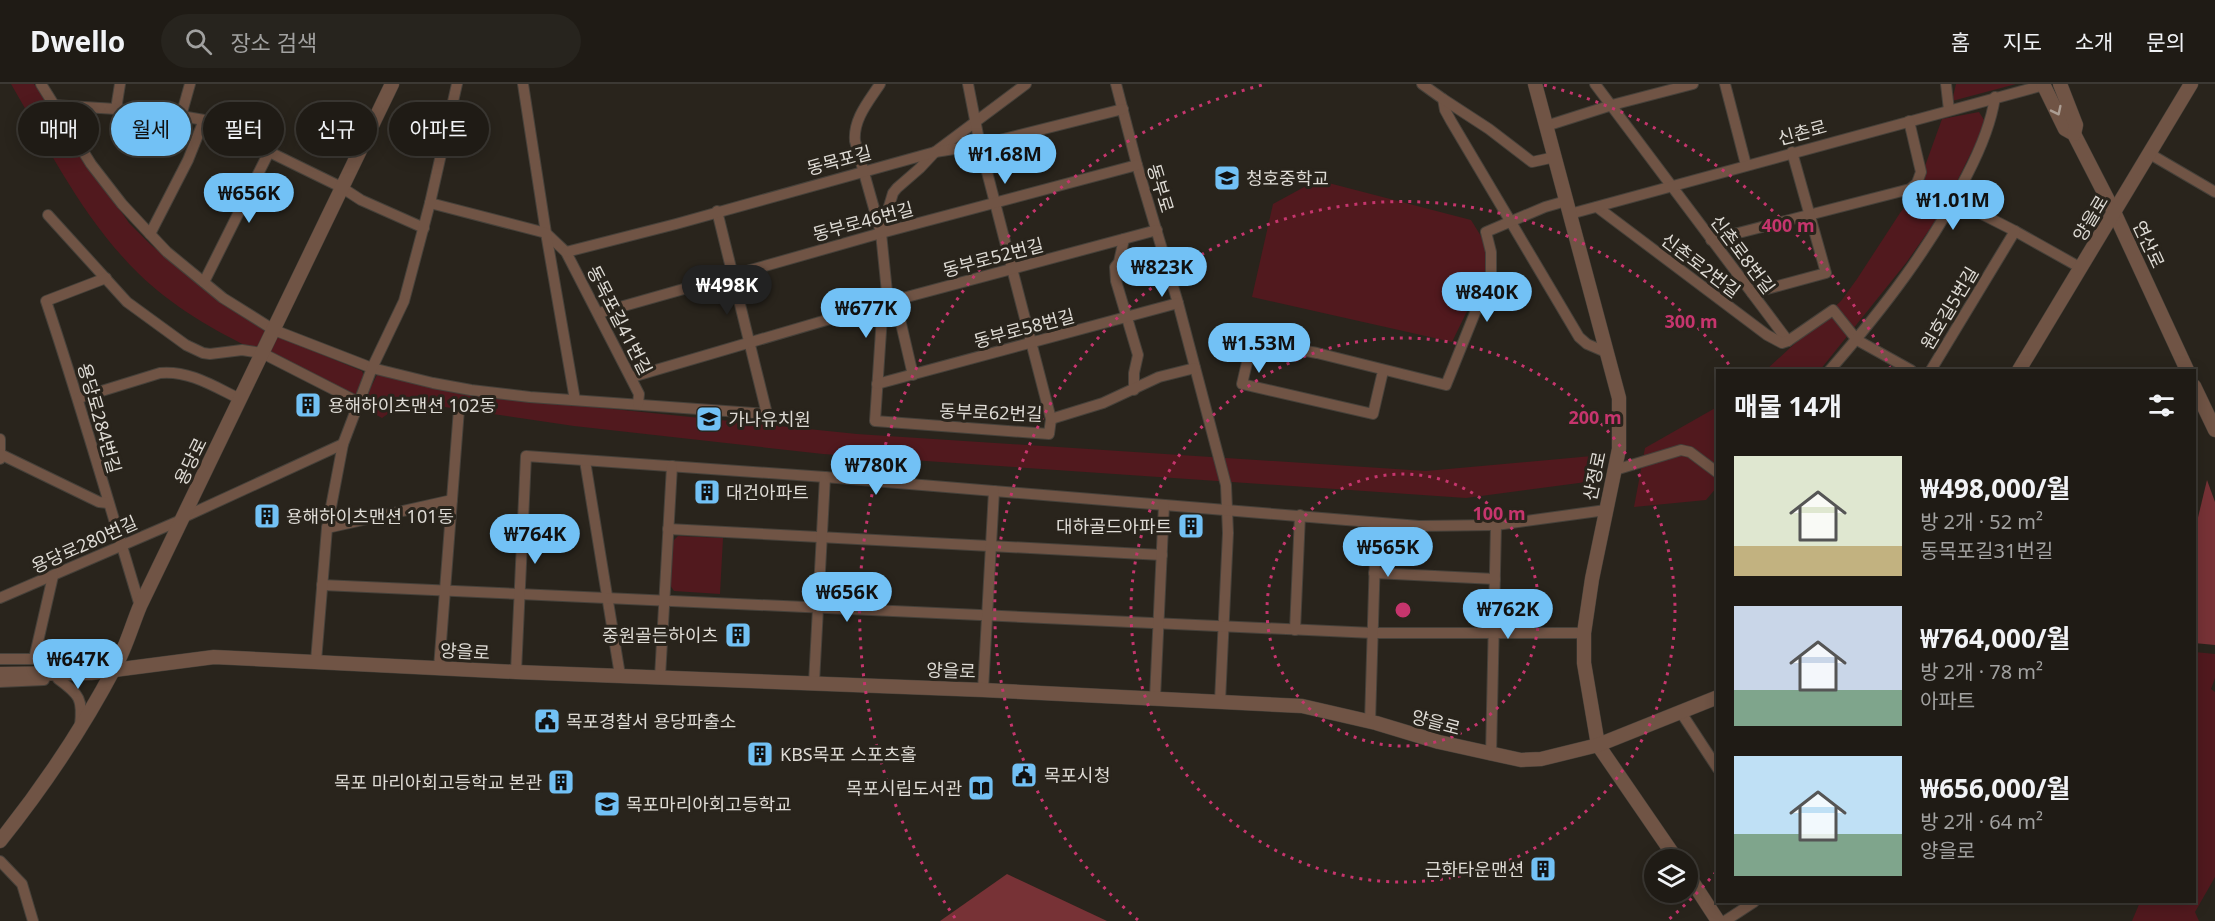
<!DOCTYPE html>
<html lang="ko">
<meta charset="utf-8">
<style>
:root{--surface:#1f1b15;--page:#27241e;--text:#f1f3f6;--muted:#a1a1a0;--line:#3c3934;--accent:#72c1f5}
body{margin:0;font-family:"Noto Sans","Noto Sans KR",sans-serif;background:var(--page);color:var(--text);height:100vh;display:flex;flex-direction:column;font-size:22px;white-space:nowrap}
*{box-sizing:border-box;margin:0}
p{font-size:20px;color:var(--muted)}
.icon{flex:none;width:33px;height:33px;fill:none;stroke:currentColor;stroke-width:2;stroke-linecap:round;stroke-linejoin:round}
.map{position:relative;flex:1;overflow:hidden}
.side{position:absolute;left:1716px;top:285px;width:480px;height:534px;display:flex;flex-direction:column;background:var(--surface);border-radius:0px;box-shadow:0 3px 15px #0003,0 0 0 2px var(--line)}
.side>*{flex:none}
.guide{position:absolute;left:18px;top:18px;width:570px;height:54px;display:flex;gap:12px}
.controls{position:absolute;left:1644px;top:765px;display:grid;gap:12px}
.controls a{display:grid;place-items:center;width:54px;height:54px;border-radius:50%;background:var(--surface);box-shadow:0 3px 15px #0003,0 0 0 2px var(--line);font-size:30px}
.price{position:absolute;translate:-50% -51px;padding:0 14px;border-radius:21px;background:var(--accent);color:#111;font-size:20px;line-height:39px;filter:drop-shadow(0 2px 3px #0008)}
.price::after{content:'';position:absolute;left:50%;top:36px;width:18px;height:14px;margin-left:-9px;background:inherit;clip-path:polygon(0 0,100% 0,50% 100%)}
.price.on{background:#222;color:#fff}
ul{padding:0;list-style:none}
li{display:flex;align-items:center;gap:18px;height:150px;padding:0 18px}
li span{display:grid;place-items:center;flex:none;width:168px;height:120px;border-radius:0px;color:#555}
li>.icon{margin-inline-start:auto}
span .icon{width:72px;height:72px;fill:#fffc;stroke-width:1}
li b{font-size:26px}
h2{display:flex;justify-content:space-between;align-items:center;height:72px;padding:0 18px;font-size:26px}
.pill{padding:0 21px;border-radius:27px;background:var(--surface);box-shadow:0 3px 15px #0003,0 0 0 2px var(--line);font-size:21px;line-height:54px}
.pill.on{background:var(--accent);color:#111}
header{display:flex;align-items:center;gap:36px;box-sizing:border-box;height:84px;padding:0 30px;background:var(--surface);border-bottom:2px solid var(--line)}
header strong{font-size:28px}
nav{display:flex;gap:33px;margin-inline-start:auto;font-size:21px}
.search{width:420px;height:54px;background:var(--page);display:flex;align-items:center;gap:15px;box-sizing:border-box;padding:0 21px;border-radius:33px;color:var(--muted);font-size:22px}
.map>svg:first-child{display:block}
.green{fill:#51191e}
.forest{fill:#773236}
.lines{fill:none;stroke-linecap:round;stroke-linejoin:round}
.minor-casing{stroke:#46413a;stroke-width:12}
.tertiary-casing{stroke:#46413a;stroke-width:15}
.minor{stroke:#705445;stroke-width:10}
.tertiary{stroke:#705445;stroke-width:14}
.oneway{stroke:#ac9e94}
.ring{fill:none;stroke:#c6356d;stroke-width:3;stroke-dasharray:3 6}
.labels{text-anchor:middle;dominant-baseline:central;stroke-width:6;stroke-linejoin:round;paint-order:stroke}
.street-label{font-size:18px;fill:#dedbd5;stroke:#29241c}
.poi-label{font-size:18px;fill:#dedbd5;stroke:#29241c;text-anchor:start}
.centre{fill:#c6356d;stroke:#29241c;stroke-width:3}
.ring-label{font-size:18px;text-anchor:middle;font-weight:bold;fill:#c6356d;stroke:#29241c;stroke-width:6;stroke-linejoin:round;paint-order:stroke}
</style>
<header>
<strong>Dwello</strong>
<div class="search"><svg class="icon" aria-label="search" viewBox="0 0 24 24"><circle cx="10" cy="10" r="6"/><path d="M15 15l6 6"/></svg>장소 검색</div>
<nav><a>홈</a><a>지도</a><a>소개</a><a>문의</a></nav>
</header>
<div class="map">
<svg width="2215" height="837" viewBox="0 0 2215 837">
<rect width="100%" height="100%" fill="#29241c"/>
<!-- green -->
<g class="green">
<path d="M11,0H34L129,139L151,161L240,231L267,248L362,287L364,292L356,311C281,277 198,248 138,189C83,135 49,65 11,0Z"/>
<polygon points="1956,0 2016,0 1952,17"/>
<polygon points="1979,28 1986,39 1941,129 1906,179 1820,286 1766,286 1841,217 1857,195 1900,129 1921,102 1925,95 1925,82 1942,35"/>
<polygon points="1317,96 1471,136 1484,157 1488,184 1452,258 1252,213 1273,120"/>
<polygon points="378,289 497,313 857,350 1426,387 1592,372 1594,397 1466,414 823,370 574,342 438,322 400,326 392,327 382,334 364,324 364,317"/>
<polygon points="1717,323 1717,403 1706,416 1634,423 1645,364"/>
<polygon points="678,452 723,454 720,510 674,507 670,501 673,457"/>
<polygon points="2195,568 2215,570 2215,594 2211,605 2215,608 2215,793 2195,828 2199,837 2132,837 2140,818 2194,818"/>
</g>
<!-- forest -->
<g class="forest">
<polygon points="2207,396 2215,418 2215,561 2194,559 2195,446"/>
<polygon points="1007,790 1107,837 940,837"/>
</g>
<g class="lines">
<defs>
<g id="minor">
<polyline points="41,0 91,80 122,120 150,150 167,168 223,214 274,246 372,284 433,299 471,306 530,313 767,330 717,127"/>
<polyline points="120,0 116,25 181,32"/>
<polyline points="190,0 181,32 204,36 341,103 361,116 424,144"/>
<polyline points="523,0 546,149 566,168 639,310 638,320"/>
<path d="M880,0C869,17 853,35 855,57L881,149L888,218L899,231L913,291"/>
<polyline points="1116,0 1137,81 1178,219 1226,401 1228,449 1220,617"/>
<polyline points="1422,0 1443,15 1445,26 1451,37 1579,253 1587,260 1608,269"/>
<polyline points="1595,0 1788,257"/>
<polyline points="1725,0 1746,81"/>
<polyline points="1946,0 1949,26"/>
<polyline points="1443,15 1489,45 1532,78 1555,73"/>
<polyline points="53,21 116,25"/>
<polyline points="1546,42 1612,21 1693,0"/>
<polyline points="2150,70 2215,108"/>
<polyline points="1954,116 2015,147 2081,184"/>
<polyline points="430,119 546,149 575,316"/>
<polyline points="1597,123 1767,251 1782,259 1788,257 1833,226 1857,256 1911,286"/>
<polyline points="1570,130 2044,1"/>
<polyline points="48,131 127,218 186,261 203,269 210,270 242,266 262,269 358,318"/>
<polyline points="881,149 893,109 897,104 920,84 935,68 1026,0"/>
<polyline points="150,150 188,76 204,36"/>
<polyline points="1124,155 1119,178 1115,183 1116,197 1138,271 1134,289 1134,306"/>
<polyline points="1711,156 1910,105 1917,99 1921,88 1909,37"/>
<polyline points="566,168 676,140 935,68 980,61 1123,25"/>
<path d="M106,194L46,217C80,318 109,420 140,522"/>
<polyline points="204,198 269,68"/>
<polyline points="1752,209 1826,189 1792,68"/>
<polyline points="888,218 882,232 875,337 1049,350 1051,335 980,61 968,0"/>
<polyline points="599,229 881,149 1137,81"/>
<path d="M1830,286C1882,226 1932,162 1967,91C1980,66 1991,41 1995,13"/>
<polyline points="1931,286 2015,147"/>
<polyline points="1383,287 1373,330 1242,300 1252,257 1317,269 1446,301 1491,189 1491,168 1486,148 1545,123 1566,117"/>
<polyline points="632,293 888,218 1157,146"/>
<polyline points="877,300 1178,219"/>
<path d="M79,314L160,289C189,286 215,303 240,315"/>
<polyline points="1051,335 1103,319 1159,293 1195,284"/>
<polyline points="0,355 0,375"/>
<polyline points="0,370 99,418 108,419"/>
<polyline points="585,377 620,591"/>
<polyline points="1615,386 1681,366 1690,368 1718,389"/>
<polyline points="182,434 343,360"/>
<polyline points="327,444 452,416"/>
<polyline points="668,445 1162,471"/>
<polyline points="1374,489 1495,495"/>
<polyline points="322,501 1373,549 1584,549"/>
<polyline points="0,514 181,436"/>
<polyline points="1295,546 1300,431"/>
<polyline points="0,575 75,575 93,581"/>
<polyline points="34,575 53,492"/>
<polyline points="316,577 327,444 343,360 372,284 404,217 430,119 457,0"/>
<polyline points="439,584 459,325"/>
<polyline points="516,588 526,372 825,393 1419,442 1496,441 1606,426"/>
<polyline points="660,593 672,382"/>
<path d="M58,595C80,611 83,615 80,642"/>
<polyline points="0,598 44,596"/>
<polyline points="814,599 825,393"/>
<polyline points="983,606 994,407"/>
<polyline points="1155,614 1164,421"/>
<polyline points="1680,627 1718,685"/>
<polyline points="1370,638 1376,439"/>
<polyline points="1491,671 1496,441"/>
<polyline points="0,777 22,800 33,837"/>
<polyline points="1725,837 1754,818"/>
</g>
<g id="tertiary">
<polyline points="1535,0 1619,314 1619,365 1592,495 1584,549 1584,579 1598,661 1677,776"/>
<polyline points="2043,0 2065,45 2074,50 2114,128 2187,286"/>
<polyline points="2060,0 2076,41 2074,50"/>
<polyline points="2019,286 2191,0"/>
<polyline points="2194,302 2215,346"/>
<polyline points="0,590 91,589 214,573 516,588 983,606 1302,622 1376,639 1439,658 1521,676 1541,675 1598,661 1718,613"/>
<path d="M0,757C44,702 83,644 116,581C126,563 132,541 140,522L392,0"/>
<polyline points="1688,791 1718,837"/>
</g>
</defs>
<!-- minor casing -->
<use href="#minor" class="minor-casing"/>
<!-- tertiary casing -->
<use href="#tertiary" class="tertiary-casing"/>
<!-- minor -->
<use href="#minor" class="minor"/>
<!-- tertiary -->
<use href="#tertiary" class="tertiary"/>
</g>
<!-- one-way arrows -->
<defs><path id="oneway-chevron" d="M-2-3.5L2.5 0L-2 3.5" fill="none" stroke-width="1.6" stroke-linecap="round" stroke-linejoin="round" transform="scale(1.5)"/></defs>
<use class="oneway" href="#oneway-chevron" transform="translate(2057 27) rotate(64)"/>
<!-- distance rings -->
<g class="ring">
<circle cx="1403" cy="526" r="136"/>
<circle cx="1403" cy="526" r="272"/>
<path d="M1716 788A408 408 0 0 1 1668 836M1138 836A408 408 0 1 1 1733 286"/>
<path d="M955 834A544 544 0 0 1 1262 1M1544 1A544 544 0 0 1 1890 283"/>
</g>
<!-- icons -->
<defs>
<symbol id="school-square" viewBox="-11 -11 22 22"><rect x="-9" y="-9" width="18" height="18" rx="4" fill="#72c1f5" stroke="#29241c"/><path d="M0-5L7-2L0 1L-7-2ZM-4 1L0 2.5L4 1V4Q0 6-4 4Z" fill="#111"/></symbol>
<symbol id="building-square" viewBox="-11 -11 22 22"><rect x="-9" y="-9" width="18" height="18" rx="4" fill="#72c1f5" stroke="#29241c"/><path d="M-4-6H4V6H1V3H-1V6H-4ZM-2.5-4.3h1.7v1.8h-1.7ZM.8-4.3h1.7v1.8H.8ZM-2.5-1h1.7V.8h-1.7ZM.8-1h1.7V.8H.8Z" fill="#111"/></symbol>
<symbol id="civic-square" viewBox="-11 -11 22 22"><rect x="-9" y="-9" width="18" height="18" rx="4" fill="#72c1f5" stroke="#29241c"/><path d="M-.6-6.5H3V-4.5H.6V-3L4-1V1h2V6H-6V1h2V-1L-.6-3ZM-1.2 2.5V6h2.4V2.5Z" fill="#111"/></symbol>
<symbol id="library-square" viewBox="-11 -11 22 22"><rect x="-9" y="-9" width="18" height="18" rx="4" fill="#72c1f5" stroke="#29241c"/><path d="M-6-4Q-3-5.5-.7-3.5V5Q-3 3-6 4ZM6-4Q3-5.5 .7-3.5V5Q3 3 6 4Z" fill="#111"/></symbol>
</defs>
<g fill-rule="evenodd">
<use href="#school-square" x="1212" y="79" width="30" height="30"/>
<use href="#building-square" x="293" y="306" width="30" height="30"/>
<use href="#school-square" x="694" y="320" width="30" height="30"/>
<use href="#building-square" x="692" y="393" width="30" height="30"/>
<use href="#building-square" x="252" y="417" width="30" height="30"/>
<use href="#building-square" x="1176" y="427" width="30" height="30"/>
<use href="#building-square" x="723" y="536" width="30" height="30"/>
<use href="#civic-square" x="532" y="622" width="30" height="30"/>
<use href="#building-square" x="745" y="655" width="30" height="30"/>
<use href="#civic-square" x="1009" y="676" width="30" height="30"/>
<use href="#building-square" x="546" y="683" width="30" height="30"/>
<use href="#library-square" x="966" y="689" width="30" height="30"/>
<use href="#school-square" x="592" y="705" width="30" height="30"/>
<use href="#building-square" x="1528" y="770" width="30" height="30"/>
</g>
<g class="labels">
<!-- street labels -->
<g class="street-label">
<text transform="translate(1802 48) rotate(-15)">신촌로</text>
<text transform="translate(839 76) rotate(-15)">동목포길</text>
<text transform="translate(1161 104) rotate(73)">동부로</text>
<text transform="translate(2090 134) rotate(-59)">양을로</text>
<text transform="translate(863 137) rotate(-15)">동부로46번길</text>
<text transform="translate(2149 160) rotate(65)">연산로</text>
<text transform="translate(1743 170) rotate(53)">신촌로8번길</text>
<text transform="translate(993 173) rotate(-15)">동부로52번길</text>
<text transform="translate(1701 181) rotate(37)">신촌로2번길</text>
<text transform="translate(1949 224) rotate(-59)">원호길5번길</text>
<text transform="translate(620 236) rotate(63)">동목포길41번길</text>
<text transform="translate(1024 244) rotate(-15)">동부로58번길</text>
<text transform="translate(991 328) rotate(2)">동부로62번길</text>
<text transform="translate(100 334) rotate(74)">용당로284번길</text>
<text transform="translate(190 377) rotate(-64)">용당로</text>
<text transform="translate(1594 392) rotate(-78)">산정로</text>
<text transform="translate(84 460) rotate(-24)">용당로280번길</text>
<text transform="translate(465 567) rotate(3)">양을로</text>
<text transform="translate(951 586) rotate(2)">양을로</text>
<text transform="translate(1436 638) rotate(15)">양을로</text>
</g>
<!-- poi labels -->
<g class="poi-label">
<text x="1246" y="94">청호중학교</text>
<text x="328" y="321">용해하이츠맨션 102동</text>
<text x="728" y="335">가나유치원</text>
<text x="726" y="408">대건아파트</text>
<text x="286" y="432">용해하이츠맨션 101동</text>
<text x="1172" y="442" text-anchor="end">대하골드아파트</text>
<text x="718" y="551" text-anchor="end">중원골든하이츠</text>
<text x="566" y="637">목포경찰서 용당파출소</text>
<text x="780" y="670">KBS목포 스포츠홀</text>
<text x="1044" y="691">목포시청</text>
<text x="542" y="698" text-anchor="end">목포 마리아회고등학교 본관</text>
<text x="962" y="704" text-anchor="end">목포시립도서관</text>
<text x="626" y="720">목포마리아회고등학교</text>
<text x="1524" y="785" text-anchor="end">근화타운맨션</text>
</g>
</g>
<circle cx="1403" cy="526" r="9" class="centre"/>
<g class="ring-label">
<text x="1788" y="148">400 m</text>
<text x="1691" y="244">300 m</text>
<text x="1595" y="340">200 m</text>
<text x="1499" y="436">100 m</text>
</g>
</svg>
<div class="controls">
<a><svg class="icon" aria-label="layers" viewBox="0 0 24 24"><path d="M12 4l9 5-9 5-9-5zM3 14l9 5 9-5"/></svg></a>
</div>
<b class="price" style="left:1005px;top:101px">₩1.68M</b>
<b class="price" style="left:249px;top:140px">₩656K</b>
<b class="price" style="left:1953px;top:147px">₩1.01M</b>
<b class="price" style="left:1162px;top:214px">₩823K</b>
<b class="price on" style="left:727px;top:232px">₩498K</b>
<b class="price" style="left:1487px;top:239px">₩840K</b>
<b class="price" style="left:866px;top:255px">₩677K</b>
<b class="price" style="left:1259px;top:290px">₩1.53M</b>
<b class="price" style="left:876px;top:412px">₩780K</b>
<b class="price" style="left:535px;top:481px">₩764K</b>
<b class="price" style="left:1388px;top:494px">₩565K</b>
<b class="price" style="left:847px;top:539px">₩656K</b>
<b class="price" style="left:1508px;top:556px">₩762K</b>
<b class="price" style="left:78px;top:606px">₩647K</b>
<div class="guide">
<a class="pill">매매</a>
<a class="pill on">월세</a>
<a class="pill">필터</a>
<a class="pill">신규</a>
<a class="pill">아파트</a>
</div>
<section class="side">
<h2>매물 14개<svg class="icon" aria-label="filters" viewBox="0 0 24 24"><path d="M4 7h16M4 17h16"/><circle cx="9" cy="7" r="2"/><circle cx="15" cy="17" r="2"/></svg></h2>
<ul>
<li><span style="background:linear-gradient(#dfe7d0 75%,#c2b280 0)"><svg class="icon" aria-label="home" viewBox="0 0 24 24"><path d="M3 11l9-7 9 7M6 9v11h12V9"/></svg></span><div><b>₩498,000/월</b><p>방 2개 · 52 m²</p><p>동목포길31번길</p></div></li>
<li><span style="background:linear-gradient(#c9d6e8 70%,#7fa58c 0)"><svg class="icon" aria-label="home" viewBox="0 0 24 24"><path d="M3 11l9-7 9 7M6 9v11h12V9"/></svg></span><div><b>₩764,000/월</b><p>방 2개 · 78 m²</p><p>아파트</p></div></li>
<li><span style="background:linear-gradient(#bfe0f5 65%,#7fa58c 0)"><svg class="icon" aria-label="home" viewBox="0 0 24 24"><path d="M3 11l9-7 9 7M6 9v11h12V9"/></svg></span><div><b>₩656,000/월</b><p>방 2개 · 64 m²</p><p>양을로</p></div></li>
</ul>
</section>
</div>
